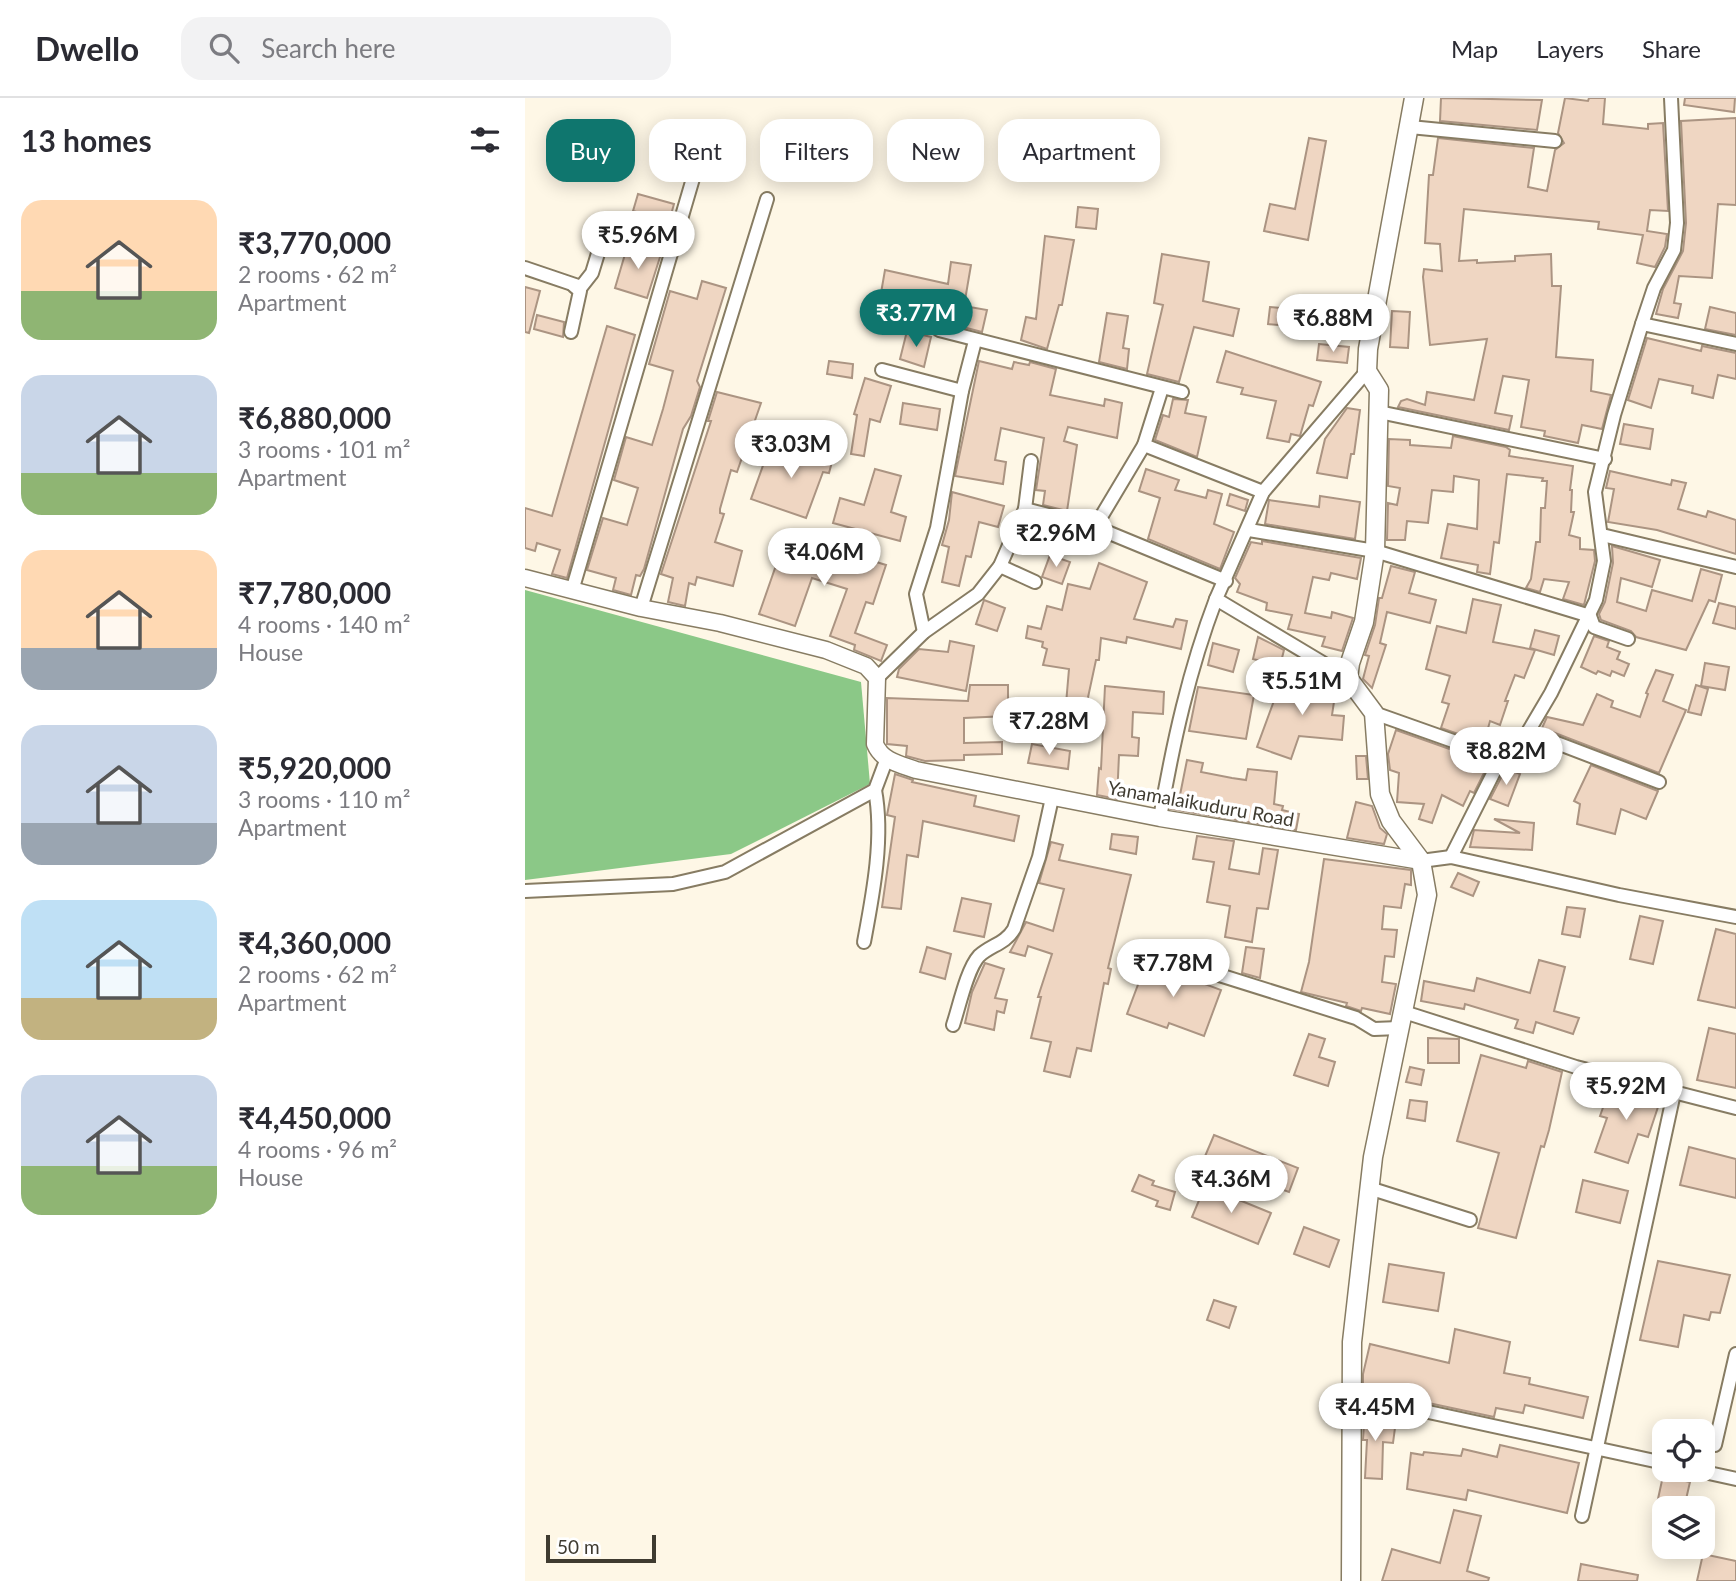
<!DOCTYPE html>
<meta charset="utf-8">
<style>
:root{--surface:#fff;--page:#f2f2f3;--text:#2b2b33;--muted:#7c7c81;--line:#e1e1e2;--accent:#0f766e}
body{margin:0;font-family:Lato,sans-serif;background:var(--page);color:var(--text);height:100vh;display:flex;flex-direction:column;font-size:26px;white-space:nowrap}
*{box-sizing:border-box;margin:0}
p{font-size:23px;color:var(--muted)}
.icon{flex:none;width:38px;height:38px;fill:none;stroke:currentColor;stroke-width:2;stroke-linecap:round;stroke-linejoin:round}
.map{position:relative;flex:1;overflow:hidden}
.drawer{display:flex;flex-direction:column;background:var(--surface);width:525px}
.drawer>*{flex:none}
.hud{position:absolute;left:21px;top:21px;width:665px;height:63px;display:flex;gap:14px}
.controls{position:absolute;left:1127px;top:1321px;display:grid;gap:14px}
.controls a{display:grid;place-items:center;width:63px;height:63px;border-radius:14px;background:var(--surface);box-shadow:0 4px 18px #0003;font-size:35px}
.scale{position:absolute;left:21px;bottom:18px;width:110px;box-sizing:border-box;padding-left:7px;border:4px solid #3f3b30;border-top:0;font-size:19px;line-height:24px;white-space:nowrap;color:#3f3b30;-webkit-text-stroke:5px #fff;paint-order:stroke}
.price{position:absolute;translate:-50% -60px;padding:0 16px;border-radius:24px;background:#fff;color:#222;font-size:23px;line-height:46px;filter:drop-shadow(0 2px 4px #0008)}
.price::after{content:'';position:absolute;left:50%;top:42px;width:21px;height:16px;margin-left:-10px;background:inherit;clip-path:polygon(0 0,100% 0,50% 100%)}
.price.on{background:var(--accent);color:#fff}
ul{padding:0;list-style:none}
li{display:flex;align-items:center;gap:21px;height:175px;padding:0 21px}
li span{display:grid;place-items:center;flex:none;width:196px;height:140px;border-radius:21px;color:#555}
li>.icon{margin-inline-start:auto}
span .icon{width:84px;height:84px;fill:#fffc;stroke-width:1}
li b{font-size:30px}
h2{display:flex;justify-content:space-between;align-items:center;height:84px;padding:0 21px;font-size:30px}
.chip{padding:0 24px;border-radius:21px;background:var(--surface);box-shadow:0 4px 18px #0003;font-size:24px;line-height:63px}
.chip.on{background:var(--accent);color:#fff}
header{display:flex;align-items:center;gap:42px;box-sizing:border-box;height:98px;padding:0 35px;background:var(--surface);border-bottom:2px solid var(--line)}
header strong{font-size:33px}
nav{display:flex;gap:38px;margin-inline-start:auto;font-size:24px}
.search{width:490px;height:63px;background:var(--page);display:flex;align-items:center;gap:18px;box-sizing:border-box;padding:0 24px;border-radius:21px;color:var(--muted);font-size:26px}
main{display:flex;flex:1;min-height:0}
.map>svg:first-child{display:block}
.water{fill:#8bc887}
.building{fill:#efd6c2;stroke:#ab9482;stroke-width:2}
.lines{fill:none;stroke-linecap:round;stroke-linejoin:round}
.minor-casing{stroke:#877c63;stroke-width:16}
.tertiary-casing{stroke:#877c63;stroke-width:19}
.secondary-casing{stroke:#877c63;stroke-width:21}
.minor{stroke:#fff;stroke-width:12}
.tertiary{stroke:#fff;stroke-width:16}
.secondary{stroke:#fff;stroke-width:18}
.labels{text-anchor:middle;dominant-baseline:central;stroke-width:7;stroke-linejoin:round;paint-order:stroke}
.street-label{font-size:19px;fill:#3f3b30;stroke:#fff}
</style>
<header>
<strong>Dwello</strong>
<div class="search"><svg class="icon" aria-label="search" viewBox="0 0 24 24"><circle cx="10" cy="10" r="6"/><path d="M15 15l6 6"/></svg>Search here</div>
<nav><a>Map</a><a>Layers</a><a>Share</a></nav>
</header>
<main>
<section class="drawer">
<h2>13 homes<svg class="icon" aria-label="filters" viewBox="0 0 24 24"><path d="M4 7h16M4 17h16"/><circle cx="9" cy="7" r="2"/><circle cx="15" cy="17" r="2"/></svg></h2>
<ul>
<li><span style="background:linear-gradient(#ffd9b3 65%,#8fb573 0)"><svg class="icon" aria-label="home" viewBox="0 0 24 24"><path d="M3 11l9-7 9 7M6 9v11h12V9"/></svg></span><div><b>₹3,770,000</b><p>2 rooms · 62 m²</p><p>Apartment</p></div></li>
<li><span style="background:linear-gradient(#c9d6e8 70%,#8fb573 0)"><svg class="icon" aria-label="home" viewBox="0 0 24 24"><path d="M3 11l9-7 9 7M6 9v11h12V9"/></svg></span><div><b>₹6,880,000</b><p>3 rooms · 101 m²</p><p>Apartment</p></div></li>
<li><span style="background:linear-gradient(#ffd9b3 70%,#9aa5b1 0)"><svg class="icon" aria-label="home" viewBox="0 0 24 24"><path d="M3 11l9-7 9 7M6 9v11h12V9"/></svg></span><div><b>₹7,780,000</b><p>4 rooms · 140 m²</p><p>House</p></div></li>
<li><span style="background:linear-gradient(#c9d6e8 70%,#9aa5b1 0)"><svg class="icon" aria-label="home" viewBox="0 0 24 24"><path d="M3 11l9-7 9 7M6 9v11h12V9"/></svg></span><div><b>₹5,920,000</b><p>3 rooms · 110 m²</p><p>Apartment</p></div></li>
<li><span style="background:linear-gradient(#bfe0f5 70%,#c2b280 0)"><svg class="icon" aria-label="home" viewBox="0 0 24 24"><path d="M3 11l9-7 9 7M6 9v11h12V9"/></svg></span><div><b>₹4,360,000</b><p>2 rooms · 62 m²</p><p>Apartment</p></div></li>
<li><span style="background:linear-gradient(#c9d6e8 65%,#8fb573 0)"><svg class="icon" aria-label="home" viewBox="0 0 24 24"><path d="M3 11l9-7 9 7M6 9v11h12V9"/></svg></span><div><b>₹4,450,000</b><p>4 rooms · 96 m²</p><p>House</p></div></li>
</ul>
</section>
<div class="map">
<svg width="1211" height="1483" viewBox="0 0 1211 1483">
<rect width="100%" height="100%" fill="#fef7e6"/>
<!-- water -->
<polygon class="water" points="0,492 336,584 345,686 206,756 0,782"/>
<!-- building -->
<g class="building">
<polygon points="916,0 1017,2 1012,32 915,23"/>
<polygon points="1040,0 1063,3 1064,0 1080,0 1078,26 1123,31 1123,26 1138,25 1143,113 1125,112 1122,133 1142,136 1140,149 1130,169 1112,165 1118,137 1073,131 1074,124 939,111 934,163 952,162 952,165 990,163 990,158 1026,156 1027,188 1036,188 1031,259 1068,262 1066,293 1086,297 1077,331 1057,327 1053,345 1019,338 1020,333 996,329 1004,282 978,278 970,315 987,318 984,332 873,309 876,303 882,301 900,307 902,294 949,302 962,241 905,247 898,179 899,171 917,173 915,146 900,145 904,77 908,77 913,40 1009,50 1003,89 1022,93 1030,52 1039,45 1033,35"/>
<polygon points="1160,0 1210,0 1209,14 1159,7"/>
<polygon points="1211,20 1211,107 1193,106 1187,180 1154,178 1149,205 1156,206 1153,220 1131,216 1138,191 1158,153 1161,125 1156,23"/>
<polygon points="784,40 801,43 783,142 739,133 745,106 770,111"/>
<polygon points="113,96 149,106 144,124 108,113"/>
<polygon points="553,109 573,111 571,131 551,129"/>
<polygon points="520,138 549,142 537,207 534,207 522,251 496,242 501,219 511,221"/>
<polygon points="103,146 136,156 122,200 90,190"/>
<polygon points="637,156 684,164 678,203 714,211 708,238 669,229 654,284 622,276 638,207 629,205"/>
<polygon points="426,164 446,167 439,208 462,212 457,234 415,223 420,205 382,197 378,197 374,221 352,218 360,172 423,186"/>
<polygon points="177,183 201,190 172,283 175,289 166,318 158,331 119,471 115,478 111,477 106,497 88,492 91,480 62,472 78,420 102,427 113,390 89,382 101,339 127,347 138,311 148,273 124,266 145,193 172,201"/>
<polygon points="0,189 15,193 4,235 0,234"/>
<polygon points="745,209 766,211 764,228 743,226"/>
<polygon points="1185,209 1211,215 1211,237 1180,231"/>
<polygon points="867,213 885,214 883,250 865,249"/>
<polygon points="582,215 603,218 598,250 604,251 602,271 574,264"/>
<polygon points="12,217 39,224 38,239 9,231"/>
<polygon points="82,228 110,237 42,480 27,476 35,452 12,445 10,453 0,450 0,410 27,418"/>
<polygon points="382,233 406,239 399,269 375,261"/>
<polygon points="1122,240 1176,253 1177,248 1211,255 1211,281 1193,277 1188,300 1167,295 1168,288 1134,281 1126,310 1103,302"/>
<polygon points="794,246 824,249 822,265 792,262"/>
<polygon points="701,253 796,284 788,308 784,307 775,338 766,336 764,344 742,340 751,303 716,296 718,290 692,284"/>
<polygon points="304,263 328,266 327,280 302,276"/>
<polygon points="454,263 487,271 489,264 504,267 505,264 531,271 525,297 579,308 580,301 597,305 592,340 543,329 539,343 552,347 542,413 518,407 520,393 511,392 519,340 476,330 470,362 481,364 478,386 430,378"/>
<polygon points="340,280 366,288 355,324 345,321 339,358 326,356 332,317 329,316"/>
<polygon points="192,294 236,305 212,374 206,372 195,411 195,415 199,416 190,444 217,453 208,488 172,479 170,487 164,485 160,508 143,504 148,480 136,476 186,323 183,323"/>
<polygon points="648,301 663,302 660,315 681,319 672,359 630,342 638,317 644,319"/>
<polygon points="378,305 415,311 412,332 375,326"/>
<polygon points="822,310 835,312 829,356 826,356 822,380 792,375 800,341"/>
<polygon points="1099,326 1128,331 1125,351 1095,346"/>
<polygon points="928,338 981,349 985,352 984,358 1048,368 1045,392 1047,392 1046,414 1049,414 1044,437 1055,440 1055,451 1069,452 1070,463 1059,507 1038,501 1044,484 1019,481 1015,494 1001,490 1006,481 1011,444 1015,444 1016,410 1020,410 1022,383 1017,383 1018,380 982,376 974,445 969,444 965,476 952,474 953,467 916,460 923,426 952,431 954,382 929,378 928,394 907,392 903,425 882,423 880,442 862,442 863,405 872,407 875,390 863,388 864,341 885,342 885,347 926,350"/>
<polygon points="256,345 308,360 304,375 298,374 281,420 226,401 240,362 250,365"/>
<polygon points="350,371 376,378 366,414 381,419 375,443 308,425 315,400 339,407"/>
<polygon points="621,371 654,382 650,392 681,400 683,392 697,396 689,426 709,434 695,471 623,441 635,400 614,393"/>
<polygon points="1085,373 1146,387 1147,382 1161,385 1153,411 1181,419 1183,413 1211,422 1211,456 1132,432 1083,424 1089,391 1081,390"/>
<polygon points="427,394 479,408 473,429 454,424 446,459 441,458 434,488 417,484 424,449 417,447 424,422"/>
<polygon points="705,396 723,402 720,413 702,407"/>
<polygon points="795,398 835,404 830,441 740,426 744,402 794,409"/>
<polygon points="511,423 542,431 536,453 505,440"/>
<polygon points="263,433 288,439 286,447 334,462 335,459 361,467 348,506 341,504 330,535 362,547 356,563 329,552 330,547 305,538 322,491 287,480 270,528 234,516"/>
<polygon points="737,443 836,460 832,481 806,475 804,482 788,479 780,515 806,520 807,514 828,520 817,553 797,548 800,539 763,531 767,517 741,512 742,505 712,494 715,486 710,480 726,444 737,446"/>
<polygon points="1087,448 1135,462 1127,489 1096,480 1092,504 1121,513 1127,492 1167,503 1176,471 1197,477 1190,504 1184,502 1161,552 1111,539 1106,533 1076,522 1074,516 1080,504 1088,465"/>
<polygon points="525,457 545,464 537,486 517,479"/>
<polygon points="574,465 622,484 609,521 648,529 651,521 662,523 656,551 602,539 601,545 576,540 574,562 571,562 556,632 540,629 545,606 541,606 544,571 518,567 522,551 517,549 518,544 501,540 503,528 516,531 522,508 537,512 543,486 565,491"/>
<polygon points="866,468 890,474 884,495 911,502 905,525 862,514 855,545 861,547 847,590 838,581 844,558 840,557 850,527 854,500 857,500"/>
<polygon points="948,501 976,507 968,544 1010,552 999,580 990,577 980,603 983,603 975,627 965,623 959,645 916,630 924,606 917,604 925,578 901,571 912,528 941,535"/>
<polygon points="459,502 480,510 472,533 451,526"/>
<polygon points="1194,505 1211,509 1211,531 1188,525"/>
<polygon points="1010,532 1034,538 1029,557 1005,550"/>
<polygon points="1069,538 1084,543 1082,549 1095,554 1092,561 1104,566 1099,578 1087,573 1085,578 1073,573 1071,576 1056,569"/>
<polygon points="733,539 759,552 755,568 728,561"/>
<polygon points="425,543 449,548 441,593 372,579 374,571 394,551 423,554"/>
<polygon points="688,545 714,552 708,574 683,567"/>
<polygon points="1180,565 1204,569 1200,592 1176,588"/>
<polygon points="1131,572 1148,577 1138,603 1161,612 1134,675 1017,630 1022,619 1058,627 1072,596 1088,603 1086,609 1115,619 1123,596 1121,595"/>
<polygon points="790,574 812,584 807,617 819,618 817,642 774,638 766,661 732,649 750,600 765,602 769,582 788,587"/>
<polygon points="445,587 483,587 483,618 439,620 439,645 477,644 477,656 439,657 439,662 400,663 381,658 382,648 362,646 362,600 443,603"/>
<polygon points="1171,587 1183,591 1176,617 1163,614"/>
<polygon points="580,588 639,594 638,616 608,614 607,639 614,640 613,658 594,657 592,701 572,697 574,670 576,671"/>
<polygon points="673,589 729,597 721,641 664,633"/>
<polygon points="871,632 964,665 949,695 945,693 938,708 917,697 907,725 894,721 899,706 872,704 874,675 865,672 863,656"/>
<polygon points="507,646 545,653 543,671 503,665"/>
<polygon points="831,658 841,658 843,681 832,681"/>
<polygon points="662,662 678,665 676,674 707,680 721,682 723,671 752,674 749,706 758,708 757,712 774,716 771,732 646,711 649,696 655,697"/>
<polygon points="1066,667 1133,693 1121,721 1096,711 1090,736 1052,726 1055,706 1049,703"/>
<polygon points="981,670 995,676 983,708 965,701"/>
<polygon points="370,676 388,682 387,684 451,698 449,708 494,718 489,743 398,723 393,759 382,757 376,811 357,809 370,719 362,717"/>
<polygon points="831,704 847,708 855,730 862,736 859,746 822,740"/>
<polygon points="969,721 1009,725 1007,752 945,749 949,732 995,735"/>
<polygon points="587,736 613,739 611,756 585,751"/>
<polygon points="672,738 709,743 704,771 734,776 738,750 753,752 743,811 732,810 727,844 700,839 705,808 682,804 689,764 668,761"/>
<polygon points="526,744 538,747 534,762 606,777 583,870 586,871 583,886 579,885 566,953 552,950 545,979 519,973 526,944 506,940 516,899 513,899 527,856 503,848 500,858 485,854 501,824 528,833 539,791 514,785"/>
<polygon points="799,761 886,772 886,787 880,786 876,810 859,808 857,831 872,832 869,859 860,858 857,884 871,886 865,916 837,910 836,913 821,908 822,905 776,894 784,864"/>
<polygon points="933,775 954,784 948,798 926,789"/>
<polygon points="437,800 466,806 459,839 429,833"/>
<polygon points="1042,809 1060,811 1055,839 1037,836"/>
<polygon points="1115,818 1138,823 1128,866 1105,861"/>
<polygon points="1191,831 1211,836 1211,910 1173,902"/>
<polygon points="402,849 426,856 420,881 395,874"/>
<polygon points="721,849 739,851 735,880 717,875"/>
<polygon points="623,860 662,876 661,879 696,892 679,938 644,925 642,930 602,916"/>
<polygon points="1014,862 1040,869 1029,913 1054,920 1048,936 1011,924 1008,935 990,930 993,922 940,906 939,911 896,903 899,883 949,893 952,880 1005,895"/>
<polygon points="460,865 479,871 470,900 482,902 479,915 472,913 469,932 440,925 447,894"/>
<polygon points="1184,930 1211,936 1211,990 1172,982"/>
<polygon points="784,936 800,941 794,959 810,964 803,988 769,977"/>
<polygon points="903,940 934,941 934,965 903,965"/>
<polygon points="956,957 1001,970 1003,963 1037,974 1024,1032 1019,1049 1016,1048 991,1140 953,1130 974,1055 932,1043"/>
<polygon points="885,969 899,972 896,987 881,984"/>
<polygon points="1086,987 1113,997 1114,994 1136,1000 1123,1039 1113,1036 1103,1065 1070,1054 1082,1020 1075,1018"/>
<polygon points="885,1002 902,1004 900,1023 882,1020"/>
<polygon points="689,1037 773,1070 764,1094 678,1063"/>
<polygon points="1164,1049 1211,1061 1211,1100 1155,1087"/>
<polygon points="614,1077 629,1083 627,1087 650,1094 645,1112 631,1108 633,1103 607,1093"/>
<polygon points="1058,1082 1103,1093 1095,1125 1051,1114"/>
<polygon points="680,1088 746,1115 733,1146 667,1119"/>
<polygon points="779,1129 814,1142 804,1169 769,1156"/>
<polygon points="1133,1163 1205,1177 1195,1215 1186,1214 1184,1222 1159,1217 1153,1249 1115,1242"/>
<polygon points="864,1166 919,1175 913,1213 858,1204"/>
<polygon points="689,1202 711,1209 704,1230 682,1222"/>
<polygon points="930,1231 985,1244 979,1275 1005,1280 1004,1286 1063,1299 1058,1320 1000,1307 998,1315 971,1310 969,1319 838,1291 838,1276 845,1246 924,1265"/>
<polygon points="840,1309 853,1312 851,1328 870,1330 868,1345 858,1344 857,1381 840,1380 842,1342 838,1342"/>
<polygon points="975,1347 1054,1365 1042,1415 943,1392 941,1402 882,1391 886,1355 898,1357 899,1354 936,1358 938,1351 972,1359"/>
<polygon points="1138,1378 1165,1384 1159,1410 1131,1410"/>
<polygon points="929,1412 956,1418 942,1473 964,1480 963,1483 857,1483 867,1451 915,1465"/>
<polygon points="1178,1456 1211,1463 1211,1483 1172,1483"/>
<polygon points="1056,1466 1113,1477 1112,1483 1053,1483"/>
</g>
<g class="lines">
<defs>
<g id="minor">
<polyline points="885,29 1030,43"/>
<polyline points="0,170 56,189 67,175 74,152"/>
<polyline points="1117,226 1211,246"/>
<polyline points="414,232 657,294"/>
<polyline points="46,234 55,193 49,188"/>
<polyline points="357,272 437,293"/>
<polyline points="854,314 1080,361"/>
<polyline points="619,347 738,394"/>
<polyline points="500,411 570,429 701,483"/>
<polyline points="570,429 619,347 637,290"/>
<polyline points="724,432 850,453 1065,518 1069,529 1103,541"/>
<polyline points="1077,437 1211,469"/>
<polyline points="475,468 510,484"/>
<polyline points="47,493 169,77"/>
<polyline points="116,510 242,101"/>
<polyline points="399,534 391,496 412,430 437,293 450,243"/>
<polyline points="352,580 399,534 453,496 475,468 500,411 506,363"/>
<polyline points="823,580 691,501 738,394 842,273"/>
<polyline points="849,615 976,660"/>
<polyline points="1003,634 1134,684"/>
<path d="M635,720C648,645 664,572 691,501"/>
<polyline points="926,759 976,660 1003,634 1026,595 1071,502 1079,463 1070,394 1089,317 1117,226 1129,190 1149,152 1152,125 1146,0"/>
<polyline points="896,763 926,759 1094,797 1211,819"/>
<polyline points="0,793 148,786 200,774 350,692 362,660"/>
<path d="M339,844C348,796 359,740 350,692"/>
<polyline points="653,864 831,920 849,931 874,930"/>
<polyline points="879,914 1051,969 1211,1010"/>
<path d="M428,927C434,909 442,871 454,858C466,847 480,846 489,831L514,759L527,700"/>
<polyline points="844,1090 945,1122"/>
<polyline points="825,1297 1139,1365"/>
<polyline points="1190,1347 1211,1256"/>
<polyline points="1170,1372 1211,1381"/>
<polyline points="1057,1418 1149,995"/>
</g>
<path id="tertiary" d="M0,480L116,510L195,525L301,552L341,568L352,580L350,646C357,663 374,666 391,672L635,720L896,763"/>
<polyline id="secondary" points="826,1483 827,1244 848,1059 902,797 896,763 866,723 855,696 849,615 823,580 825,565 839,524 850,453 854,292 842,273 843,251 889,0"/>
</defs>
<!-- minor casing -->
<use href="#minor" class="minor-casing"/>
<!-- tertiary casing -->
<use href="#tertiary" class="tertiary-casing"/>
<!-- secondary casing -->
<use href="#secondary" class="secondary-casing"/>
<!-- minor -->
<use href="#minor" class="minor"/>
<!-- tertiary -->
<use href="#tertiary" class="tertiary"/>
<!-- secondary -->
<use href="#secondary" class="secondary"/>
</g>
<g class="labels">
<!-- street labels -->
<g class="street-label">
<text transform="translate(676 705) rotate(10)">Yanamalaikuduru Road</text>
</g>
</g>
</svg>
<div class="controls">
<a><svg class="icon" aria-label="locate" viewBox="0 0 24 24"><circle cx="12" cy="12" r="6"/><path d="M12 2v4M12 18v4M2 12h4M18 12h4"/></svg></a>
<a><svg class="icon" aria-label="layers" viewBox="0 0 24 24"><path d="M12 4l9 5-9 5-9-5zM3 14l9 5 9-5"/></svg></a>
</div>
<div class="scale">50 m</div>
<b class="price" style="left:113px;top:173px">₹5.96M</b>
<b class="price on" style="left:391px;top:251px">₹3.77M</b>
<b class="price" style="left:808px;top:256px">₹6.88M</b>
<b class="price" style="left:266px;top:382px">₹3.03M</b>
<b class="price" style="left:531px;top:471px">₹2.96M</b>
<b class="price" style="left:299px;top:490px">₹4.06M</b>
<b class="price" style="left:777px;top:619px">₹5.51M</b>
<b class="price" style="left:524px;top:659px">₹7.28M</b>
<b class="price" style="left:981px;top:689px">₹8.82M</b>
<b class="price" style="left:648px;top:901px">₹7.78M</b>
<b class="price" style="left:1101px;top:1024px">₹5.92M</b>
<b class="price" style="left:706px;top:1117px">₹4.36M</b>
<b class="price" style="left:850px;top:1345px">₹4.45M</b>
<div class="hud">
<a class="chip on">Buy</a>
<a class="chip">Rent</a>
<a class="chip">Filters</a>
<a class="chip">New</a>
<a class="chip">Apartment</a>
</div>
</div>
</main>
